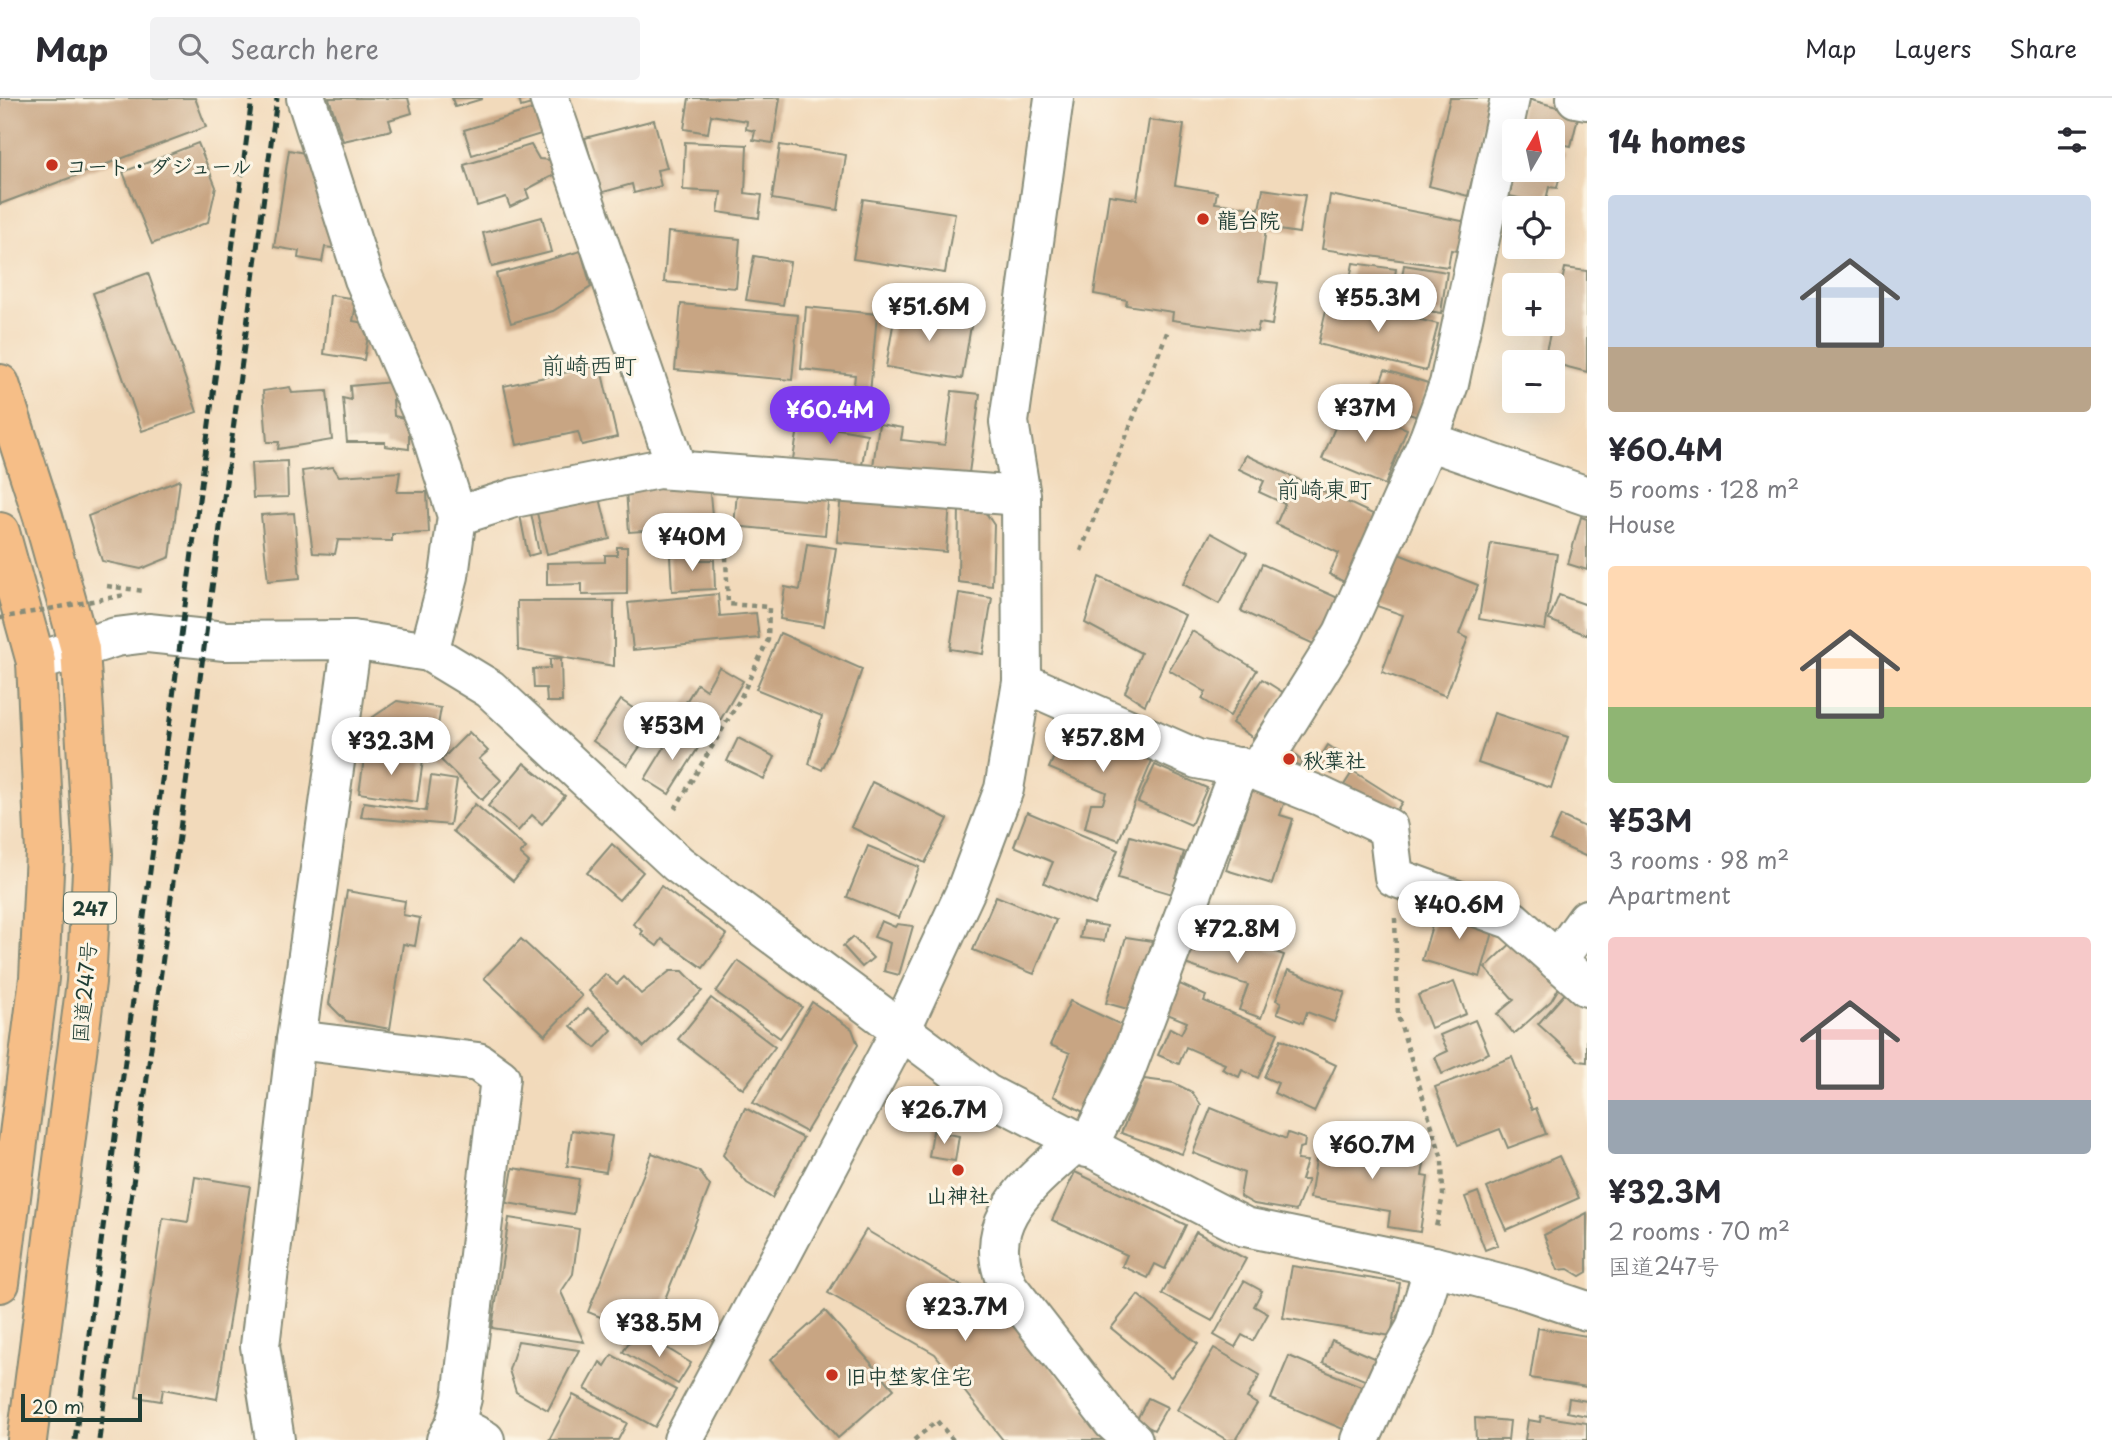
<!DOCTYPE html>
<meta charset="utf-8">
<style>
:root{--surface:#fff;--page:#f2f2f3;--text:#2b2b33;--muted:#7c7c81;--line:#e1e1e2;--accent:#7c3aed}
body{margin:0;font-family:"Playpen Sans","Klee One",sans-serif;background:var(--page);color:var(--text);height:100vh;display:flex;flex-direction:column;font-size:26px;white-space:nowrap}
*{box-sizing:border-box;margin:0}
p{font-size:23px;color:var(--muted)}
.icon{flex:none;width:38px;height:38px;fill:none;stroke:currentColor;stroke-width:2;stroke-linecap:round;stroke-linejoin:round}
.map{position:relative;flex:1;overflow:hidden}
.drawer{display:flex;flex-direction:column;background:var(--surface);width:525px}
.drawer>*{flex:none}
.needle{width:46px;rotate:9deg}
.buttons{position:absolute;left:1502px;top:21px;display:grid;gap:14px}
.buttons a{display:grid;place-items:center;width:63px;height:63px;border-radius:7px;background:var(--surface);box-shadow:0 7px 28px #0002;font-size:35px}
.scale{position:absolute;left:21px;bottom:18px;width:121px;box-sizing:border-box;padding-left:7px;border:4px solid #1f3d34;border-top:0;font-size:19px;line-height:24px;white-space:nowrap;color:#1f3d34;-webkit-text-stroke:5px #fcf5e5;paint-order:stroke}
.price{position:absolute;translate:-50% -60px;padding:0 16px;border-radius:24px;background:#fff;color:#222;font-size:23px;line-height:46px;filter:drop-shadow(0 2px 4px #0008)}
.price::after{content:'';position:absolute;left:50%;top:42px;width:21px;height:16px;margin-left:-10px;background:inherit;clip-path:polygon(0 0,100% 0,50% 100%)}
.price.selected{background:var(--accent);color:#fff}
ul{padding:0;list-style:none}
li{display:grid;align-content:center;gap:14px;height:371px;padding:0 21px}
li span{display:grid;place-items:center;height:217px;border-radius:7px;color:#555}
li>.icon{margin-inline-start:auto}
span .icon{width:126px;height:126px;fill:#fffc;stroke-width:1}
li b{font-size:30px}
h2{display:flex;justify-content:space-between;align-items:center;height:84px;padding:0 21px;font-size:30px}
header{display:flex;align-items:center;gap:42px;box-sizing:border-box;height:98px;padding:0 35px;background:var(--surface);border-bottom:2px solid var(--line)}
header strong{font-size:33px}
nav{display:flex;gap:38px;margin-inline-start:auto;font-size:24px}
.search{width:490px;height:63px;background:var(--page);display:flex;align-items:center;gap:18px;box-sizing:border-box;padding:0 24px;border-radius:7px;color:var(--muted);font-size:26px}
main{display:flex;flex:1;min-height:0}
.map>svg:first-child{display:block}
.building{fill:#c8a583}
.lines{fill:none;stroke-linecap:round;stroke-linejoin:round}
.minor-casing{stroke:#888c78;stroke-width:42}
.tertiary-casing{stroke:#888c78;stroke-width:42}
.trunk-casing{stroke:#888c78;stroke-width:42}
.path{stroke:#888c78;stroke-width:4.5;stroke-dasharray:5 5;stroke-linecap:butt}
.minor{stroke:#fff;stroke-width:38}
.tertiary{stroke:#fff;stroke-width:38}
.trunk{stroke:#f6be87;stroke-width:38}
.rail{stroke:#1f3d34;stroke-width:5;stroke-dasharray:10 5;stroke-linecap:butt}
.path-bridge{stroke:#888c78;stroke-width:4.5;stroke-dasharray:5 5;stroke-linecap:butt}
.poi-dot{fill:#c8321e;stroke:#fcf5e5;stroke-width:2.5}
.labels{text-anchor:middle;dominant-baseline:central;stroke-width:6;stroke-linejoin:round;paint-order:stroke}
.shield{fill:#fcf5e5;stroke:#617469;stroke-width:2}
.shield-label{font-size:19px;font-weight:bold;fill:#1f3d34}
.poi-label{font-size:21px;font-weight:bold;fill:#1f3d34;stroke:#fcf5e5;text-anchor:start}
.street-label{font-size:21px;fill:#1f3d34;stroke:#fcf5e5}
.quarter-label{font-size:24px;fill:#1f3d34;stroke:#fcf5e5}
</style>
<header>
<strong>Map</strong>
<div class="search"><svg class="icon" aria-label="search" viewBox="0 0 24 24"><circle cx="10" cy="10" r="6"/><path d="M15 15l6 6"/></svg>Search here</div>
<nav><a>Map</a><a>Layers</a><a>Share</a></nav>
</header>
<main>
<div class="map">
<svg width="1587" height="1342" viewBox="0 0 1587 1342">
<rect width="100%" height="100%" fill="#fcf5e5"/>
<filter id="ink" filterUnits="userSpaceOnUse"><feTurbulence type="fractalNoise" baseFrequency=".0143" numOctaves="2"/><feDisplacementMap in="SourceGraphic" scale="14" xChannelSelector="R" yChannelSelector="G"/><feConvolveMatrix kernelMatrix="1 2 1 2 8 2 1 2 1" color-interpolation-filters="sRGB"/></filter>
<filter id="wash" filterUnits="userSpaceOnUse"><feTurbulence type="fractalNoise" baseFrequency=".00686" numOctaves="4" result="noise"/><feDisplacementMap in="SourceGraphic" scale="28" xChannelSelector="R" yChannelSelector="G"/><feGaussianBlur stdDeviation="1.57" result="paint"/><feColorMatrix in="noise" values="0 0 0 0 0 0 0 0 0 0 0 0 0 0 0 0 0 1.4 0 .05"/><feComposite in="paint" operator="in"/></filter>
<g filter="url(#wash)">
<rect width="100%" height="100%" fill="#f2dabb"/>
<g id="blocks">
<!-- building -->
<g class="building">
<polygon points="0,0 195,0 206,29 0,106"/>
<polygon points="329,0 408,0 412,15 389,22 392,32 343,43"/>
<polygon points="452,0 482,0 482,1 455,9"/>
<polygon points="519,0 534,0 535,5 521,9"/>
<polygon points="689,0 780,0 773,45 753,42 755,33 746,31 747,23 711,17 708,35 684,31"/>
<polygon points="1450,0 1493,0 1468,98 1429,88"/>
<polygon points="1524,0 1579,15 1571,48 1552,44 1552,33 1516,33"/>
<polygon points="537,10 544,35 472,57 464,32"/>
<polygon points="654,22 667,70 657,72 661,88 634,95 632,86 600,95 585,40"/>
<polygon points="1149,22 1184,27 1175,87 1217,94 1215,105 1259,111 1263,91 1305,97 1299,135 1266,130 1259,183 1278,185 1272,227 1259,225 1257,234 1172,222 1173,214 1126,207 1127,202 1094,196 1109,97 1137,101"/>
<polygon points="685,44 747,47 745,95 762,97 759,120 718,114 721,94 683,92"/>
<polygon points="198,45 216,89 208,124 152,146 123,74"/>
<polygon points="531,47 539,61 550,62 554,77 526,92 529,100 510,109 506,99 477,108 464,67"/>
<polygon points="780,47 846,57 838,112 772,101"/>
<polygon points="289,52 310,56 340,151 325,149 322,164 298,160 299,153 274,149"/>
<polygon points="1552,52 1565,54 1557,90 1549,89 1545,106 1501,96 1514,72 1552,72"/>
<polygon points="1330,97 1467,124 1463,154 1451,152 1448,169 1322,151"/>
<polygon points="863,101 955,115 945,175 853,161"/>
<polygon points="542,119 551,154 492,169 483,135"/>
<polygon points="668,134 740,141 736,190 664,184"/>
<polygon points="581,153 591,189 553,213 511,225 496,176"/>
<polygon points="754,158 790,164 783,207 746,202"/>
<polygon points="1353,165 1396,171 1391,204 1347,198"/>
<polygon points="1404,167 1447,174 1441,215 1397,208"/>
<polygon points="1565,170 1587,173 1587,274 1556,266 1558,256 1546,253"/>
<polygon points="148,175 197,314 142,333 93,195"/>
<polygon points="330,197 357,201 353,223 370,226 364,262 324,256"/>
<polygon points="1329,200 1438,226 1426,273 1318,246"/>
<polygon points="681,206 798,217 792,282 675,272"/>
<polygon points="806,209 877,216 869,307 852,306 855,277 801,271"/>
<polygon points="896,209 972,222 962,281 886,269"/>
<polygon points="600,267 617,339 582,347 578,334 517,347 504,288"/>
<polygon points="1385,272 1428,285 1418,319 1365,302 1366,290 1378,291"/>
<polygon points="392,284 394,318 409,321 409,351 385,348 385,344 347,344 343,300 351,302 350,288"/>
<polygon points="290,289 292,295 327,293 332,342 278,351 279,344 267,344 263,293"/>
<polygon points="952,293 980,296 968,382 873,368 879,326 903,330 901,342 945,347"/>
<polygon points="1345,305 1407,331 1385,387 1322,361"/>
<polygon points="799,324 867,336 861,373 793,361"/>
<polygon points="1246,357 1379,419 1348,486 1329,476 1339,455 1276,426 1285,406 1259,394 1264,383 1239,371"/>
<polygon points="287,363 288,399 253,400 251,365"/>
<polygon points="333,369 339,378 400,374 397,394 427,394 429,435 392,436 392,443 338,442 335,456 313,455 302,373"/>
<polygon points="180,382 170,459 141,471 102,463 88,418"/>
<polygon points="738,384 829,394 825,437 734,428"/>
<polygon points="709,386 713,428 629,434 626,392"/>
<polygon points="841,395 950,406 946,454 837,444"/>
<polygon points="599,396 610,441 547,456 536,411"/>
<polygon points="959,405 982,409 994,427 992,488 958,484"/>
<polygon points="294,415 300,480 268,483 261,417"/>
<polygon points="531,415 539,455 528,458 520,417"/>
<polygon points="1581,419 1587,421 1587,472 1568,466"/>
<polygon points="1211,435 1247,455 1219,506 1183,486"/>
<polygon points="1491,445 1557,456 1545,532 1479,521"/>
<polygon points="807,446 836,450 824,528 780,521 785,489 800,492"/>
<polygon points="617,449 627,449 627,496 582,497 582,486 547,487 547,465 605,464 605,457 617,457"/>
<polygon points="1391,453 1478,487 1459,536 1468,540 1446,598 1382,574 1403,517 1371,506"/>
<polygon points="700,457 700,462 714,462 715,491 672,493 670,458"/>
<polygon points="1262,466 1338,500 1316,547 1241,513"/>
<polygon points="1099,479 1185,517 1145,607 1125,594 1141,555 1085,525"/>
<polygon points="959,495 992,500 983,556 950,551"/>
<polygon points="718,496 720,518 756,515 759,540 633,552 628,505"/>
<polygon points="1559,497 1587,507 1587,537 1549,522"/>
<polygon points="517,503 614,503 614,568 518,552"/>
<polygon points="1192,533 1257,572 1230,618 1202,601 1206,594 1169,572"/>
<polygon points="780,535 862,571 845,621 822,672 809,666 822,618 756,591"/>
<polygon points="561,560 562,604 547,604 546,590 534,590 533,571 550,570 550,561"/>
<polygon points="719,569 743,583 708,643 668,619 675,608 681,612 697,586 706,592"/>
<polygon points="1262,581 1284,595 1253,640 1232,625"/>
<polygon points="621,602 656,626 627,667 593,643"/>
<polygon points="397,603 441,610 433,656 366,645 370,621"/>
<polygon points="1494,615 1568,639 1551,690 1478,665"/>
<polygon points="1071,621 1154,658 1119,742 1085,730 1091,705 1103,705 1106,694 1049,670"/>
<polygon points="675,632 700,647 669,696 645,681"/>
<polygon points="469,634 488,653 479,661 501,682 482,702 441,662"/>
<polygon points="738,640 775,659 764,681 727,663"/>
<polygon points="1328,647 1343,657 1332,676 1316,667"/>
<polygon points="1283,648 1303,664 1295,674 1276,659"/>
<polygon points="365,654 423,662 417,704 359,695"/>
<polygon points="524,665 565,698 542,726 532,717 518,733 488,708"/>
<polygon points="1155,667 1207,690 1191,727 1138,704"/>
<polygon points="1353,673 1402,704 1393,718 1344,687"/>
<polygon points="431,678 457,682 450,727 361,719 364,704 426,713"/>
<polygon points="872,684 948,721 925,765 851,729"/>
<polygon points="1252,692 1285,703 1280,717 1293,721 1272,786 1226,772"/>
<polygon points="475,706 526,750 520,756 529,764 513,783 453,733"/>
<polygon points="1027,714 1118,752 1095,807 1044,785 1053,764 1014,748"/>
<polygon points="1561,718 1587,730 1587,759 1550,742"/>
<polygon points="1130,738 1184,754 1172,796 1118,780"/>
<polygon points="612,746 643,774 619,802 587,775"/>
<polygon points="868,748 919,769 899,820 847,799"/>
<polygon points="661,788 727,837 703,870 662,841 657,848 641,836 643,833 633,826"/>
<polygon points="347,793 405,803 403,817 420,820 415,848 403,846 390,931 346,923 329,906"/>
<polygon points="996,798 1056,822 1034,876 973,852"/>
<polygon points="1438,807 1496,824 1480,879 1422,862"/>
<polygon points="881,823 895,829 897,826 913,828 899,877 884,873 890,845 874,839"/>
<polygon points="1083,824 1107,828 1104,843 1080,840"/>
<polygon points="1198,827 1284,857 1261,920 1239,912 1248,887 1185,866"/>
<polygon points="853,839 873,860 862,869 843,848"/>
<polygon points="1126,839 1152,843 1135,913 1106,905"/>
<polygon points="521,841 582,898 545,937 484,880"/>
<polygon points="1516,841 1560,888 1551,903 1514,936 1497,916 1514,902 1485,870"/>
<polygon points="738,863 802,909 780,940 716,894"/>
<polygon points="1288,872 1345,894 1334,924 1307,914 1303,925 1277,915 1281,904 1276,902"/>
<polygon points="670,873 683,873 702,893 644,949 589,893 605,876 617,886 624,879 641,896"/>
<polygon points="1173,883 1206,898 1204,903 1278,935 1258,980 1242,972 1239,979 1222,971 1225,966 1186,949 1179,966 1158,957 1170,930 1181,936 1187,924 1160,913"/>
<polygon points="1454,884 1466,916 1431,930 1418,897"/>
<polygon points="1568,892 1587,909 1587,964 1579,963 1538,926"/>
<polygon points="711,900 775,949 743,991 678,941"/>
<polygon points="1070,903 1126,929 1089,1017 1053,998 1070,955 1050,947"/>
<polygon points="812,904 852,931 858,947 806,1034 753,1005"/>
<polygon points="588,910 612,932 595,950 571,928"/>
<polygon points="1475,922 1489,955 1442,976 1435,959 1448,953 1440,937"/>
<polygon points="1281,941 1336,967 1314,1014 1274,995 1278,985 1264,979"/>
<polygon points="1512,959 1532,1012 1536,1010 1546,1036 1508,1050 1500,1031 1458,1047 1435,989"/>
<polygon points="1144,981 1174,985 1192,994 1201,1007 1182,1056 1121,1035"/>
<polygon points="745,1010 803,1040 772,1100 747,1085 723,1057"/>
<polygon points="1211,1010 1286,1041 1288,1035 1305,1041 1304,1049 1299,1050 1297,1062 1307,1063 1301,1082 1308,1082 1296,1113 1254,1106 1240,1098 1244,1075 1193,1055"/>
<polygon points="939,1011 958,1014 955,1028 937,1025"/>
<polygon points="572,1032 612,1038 606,1074 567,1068"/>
<polygon points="933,1033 959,1038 955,1063 929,1059"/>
<polygon points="1320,1037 1340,1040 1339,1047 1425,1060 1422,1078 1428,1079 1420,1134 1388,1129 1390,1113 1310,1100"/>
<polygon points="652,1055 699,1073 710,1088 653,1231 635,1233 588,1214"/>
<polygon points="1559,1058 1579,1100 1506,1132 1487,1090"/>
<polygon points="513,1070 579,1081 574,1116 507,1105"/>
<polygon points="1075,1074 1186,1127 1165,1171 1155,1166 1148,1180 1122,1168 1127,1157 1052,1122"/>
<polygon points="195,1079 250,1088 217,1301 163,1291 161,1303 136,1299 163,1120 188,1124"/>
<polygon points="1478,1094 1498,1147 1485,1152 1465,1099"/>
<polygon points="1587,1115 1587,1174 1580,1178 1568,1171 1558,1172 1544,1137"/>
<polygon points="509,1120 579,1131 573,1176 561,1194 584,1244 492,1230"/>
<polygon points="866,1132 1007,1215 1109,1342 1003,1342 935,1256 828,1195"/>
<polygon points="1196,1134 1246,1161 1212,1223 1162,1196"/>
<polygon points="1292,1168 1400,1185 1391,1238 1283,1220"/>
<polygon points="1244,1183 1262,1193 1254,1208 1268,1216 1253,1243 1242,1237 1235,1249 1214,1237"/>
<polygon points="1138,1197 1198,1246 1171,1279 1111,1230"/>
<polygon points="825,1213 894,1291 838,1340 770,1262"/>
<polygon points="1538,1230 1587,1238 1587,1289 1530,1280"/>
<polygon points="1332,1242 1383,1264 1374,1286 1323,1265"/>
<polygon points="518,1243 579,1252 548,1312 516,1294 509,1272"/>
<polygon points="629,1244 657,1244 691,1265 678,1286 623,1254"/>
<polygon points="1214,1250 1260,1277 1247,1300 1257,1306 1235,1342 1227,1342 1177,1312"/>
<polygon points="612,1257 676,1292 655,1329 585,1291 600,1264 605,1268"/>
<polygon points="1289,1258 1368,1291 1350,1334 1271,1301"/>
<polygon points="573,1297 627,1325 618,1342 549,1342"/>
<polygon points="1148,1300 1167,1309 1154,1332 1136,1323"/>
<polygon points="1569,1300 1587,1303 1587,1318 1567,1314"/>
<polygon points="1541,1318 1587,1325 1587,1342 1525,1342 1528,1322 1540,1324"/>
<polygon points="1475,1320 1510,1323 1508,1342 1476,1342"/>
</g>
</g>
</g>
<g filter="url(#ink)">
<use href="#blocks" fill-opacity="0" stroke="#888c78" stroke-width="2"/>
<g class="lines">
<defs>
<g id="minor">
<polyline points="306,0 364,181 430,333 457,418 449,478 429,554"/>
<polyline points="549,0 677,371"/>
<polyline points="1576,0 1587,2"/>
<polyline points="1428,343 1587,398"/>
<polyline points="457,418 514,400 658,371 1021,398"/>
<polyline points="36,564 116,539 148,535 225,543 352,542 429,554 490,591 678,766 987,996 1245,1129 1434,1168 1519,1190 1587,1213"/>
<polyline points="1022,584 1197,661 1257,673 1320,698 1388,730 1394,779 1512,822 1587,889"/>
<polyline points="1257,673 1343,535 1428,343 1449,286 1510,0"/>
<polyline points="1557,863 1587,821"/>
<polyline points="901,932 966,792 1004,691 1022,584 1021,398 1009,324 1054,0"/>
<polyline points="296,942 478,964 500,980 462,1300 455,1326 446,1342"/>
<path d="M1076,1044C1032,1085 977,1121 1008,1189L1113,1324L1133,1342"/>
<polyline points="1087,1050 1125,974 1240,669"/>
<polyline points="455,1326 485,1342"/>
<polyline points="275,1342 260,1248 296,942 352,542"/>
<polyline points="1360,1342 1393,1269 1415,1231 1434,1168"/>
</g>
<polyline id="tertiary" points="683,1342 901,932"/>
<g id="trunk">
<polyline points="0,286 43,419 80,551 93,756 86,884 27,1342"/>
<polyline points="0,434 36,564 45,754 39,880 0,1185"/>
</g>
</defs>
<!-- minor casing -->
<use href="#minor" class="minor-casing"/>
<!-- tertiary casing -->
<use href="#tertiary" class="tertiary-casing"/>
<!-- trunk casing -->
<use href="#trunk" class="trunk-casing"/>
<!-- path -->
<g class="path">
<polyline points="1081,453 1168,232"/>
<polyline points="107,488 144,493"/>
<polyline points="675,711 739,603 768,542 769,509 728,506 724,414"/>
<polyline points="1395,820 1398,918 1442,1061 1443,1098 1436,1129"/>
<polyline points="914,1342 937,1323 953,1342"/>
</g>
<!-- minor -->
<use href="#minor" class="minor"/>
<!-- tertiary -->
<use href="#tertiary" class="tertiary"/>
<!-- trunk -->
<use href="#trunk" class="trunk"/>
<!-- rail -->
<g class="rail">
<polyline points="75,1342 252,0"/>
<polyline points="99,1342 277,0"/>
</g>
<!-- path-bridge -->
<polyline class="path-bridge" points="0,520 125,497"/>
</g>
</g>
<!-- markers -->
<g class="poi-dot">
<circle cx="52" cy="67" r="7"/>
<circle cx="1203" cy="121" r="7"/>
<circle cx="1289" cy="661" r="7"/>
<circle cx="958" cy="1072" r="7"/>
<circle cx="832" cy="1277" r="7"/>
</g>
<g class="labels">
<!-- shield labels -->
<rect class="shield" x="64" y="794.5" width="52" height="31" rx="5"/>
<g class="shield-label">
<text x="90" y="810">247</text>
</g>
<!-- poi labels -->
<g class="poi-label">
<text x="66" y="67">コート・ダジュール</text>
<text x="1217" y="121">龍台院</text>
<text x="1303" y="661">秋葉社</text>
<text x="958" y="1096" text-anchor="middle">山神社</text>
<text x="846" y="1277">旧中埜家住宅</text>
</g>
<!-- street labels -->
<g class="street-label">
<text transform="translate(83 894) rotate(-85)">国道247号</text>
</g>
<!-- quarter labels -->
<g class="quarter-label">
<text x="589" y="266">前崎西町</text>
<text x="1324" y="390">前崎東町</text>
</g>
</g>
</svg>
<div class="buttons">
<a><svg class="needle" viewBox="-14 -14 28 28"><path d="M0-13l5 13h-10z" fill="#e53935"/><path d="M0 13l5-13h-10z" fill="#7c7c81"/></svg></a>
<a><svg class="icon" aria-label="locate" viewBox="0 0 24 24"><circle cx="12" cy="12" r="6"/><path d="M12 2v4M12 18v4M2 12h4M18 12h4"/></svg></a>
<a>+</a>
<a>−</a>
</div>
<div class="scale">20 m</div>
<b class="price" style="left:1378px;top:236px">¥55.3M</b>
<b class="price" style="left:929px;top:245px">¥51.6M</b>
<b class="price" style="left:1365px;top:346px">¥37M</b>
<b class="price selected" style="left:830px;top:348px">¥60.4M</b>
<b class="price" style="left:692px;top:475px">¥40M</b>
<b class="price" style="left:672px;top:664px">¥53M</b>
<b class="price" style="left:1103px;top:676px">¥57.8M</b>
<b class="price" style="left:391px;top:679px">¥32.3M</b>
<b class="price" style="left:1459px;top:843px">¥40.6M</b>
<b class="price" style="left:1237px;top:867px">¥72.8M</b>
<b class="price" style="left:944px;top:1048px">¥26.7M</b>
<b class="price" style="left:1372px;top:1083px">¥60.7M</b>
<b class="price" style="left:965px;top:1245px">¥23.7M</b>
<b class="price" style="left:659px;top:1261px">¥38.5M</b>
</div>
<section class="drawer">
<h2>14 homes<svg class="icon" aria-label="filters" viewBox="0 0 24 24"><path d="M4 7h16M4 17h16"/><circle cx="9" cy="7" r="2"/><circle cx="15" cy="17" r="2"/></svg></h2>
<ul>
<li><span style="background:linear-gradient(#c9d6e8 70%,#b9a48a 0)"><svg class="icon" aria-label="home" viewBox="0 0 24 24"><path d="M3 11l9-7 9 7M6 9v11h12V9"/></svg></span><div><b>¥60.4M</b><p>5 rooms · 128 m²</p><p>House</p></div></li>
<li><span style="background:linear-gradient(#ffd9b3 65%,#8fb573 0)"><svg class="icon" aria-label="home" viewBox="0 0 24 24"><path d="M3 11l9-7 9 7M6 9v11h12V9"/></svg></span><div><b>¥53M</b><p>3 rooms · 98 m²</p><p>Apartment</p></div></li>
<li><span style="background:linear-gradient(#f6c9c9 75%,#9aa5b1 0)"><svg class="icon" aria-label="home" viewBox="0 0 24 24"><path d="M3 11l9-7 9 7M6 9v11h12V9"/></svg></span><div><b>¥32.3M</b><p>2 rooms · 70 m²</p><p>国道247号</p></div></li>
</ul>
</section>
</main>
